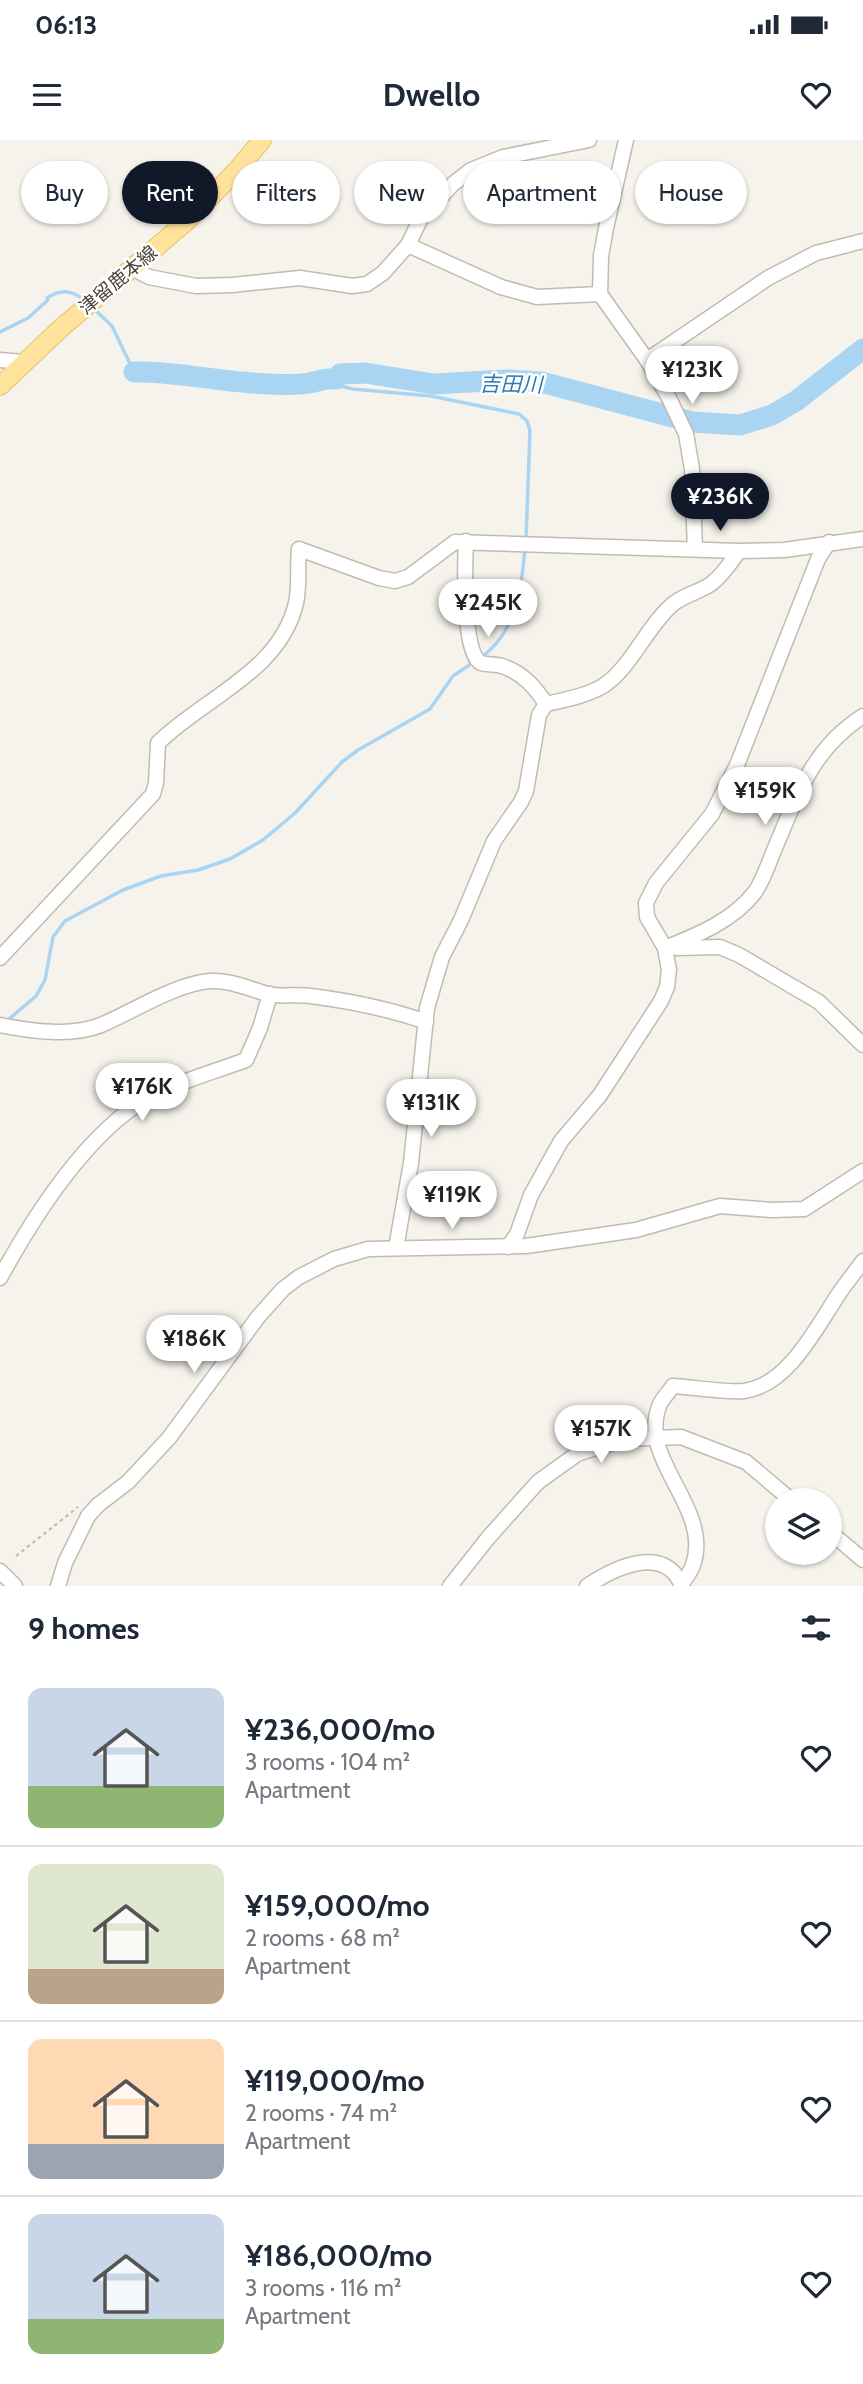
<!DOCTYPE html>
<meta charset="utf-8">
<style>
:root{--surface:#fff;--page:#f6f6f7;--text:#1f2937;--muted:#747a83;--line:#e0e1e3;--accent:#111827}
body{margin:0;font-family:Cabin,"Noto Sans JP",sans-serif;background:var(--page);color:var(--text);height:100vh;display:flex;flex-direction:column;font-size:26px;white-space:nowrap}
*{box-sizing:border-box;margin:0}
p{font-size:23px;color:var(--muted)}
.icon{flex:none;width:38px;height:38px;fill:none;stroke:currentColor;stroke-width:2;stroke-linecap:round;stroke-linejoin:round}
.map{position:relative;height:1446px;overflow:hidden}
.panel{display:flex;flex-direction:column;background:var(--surface);flex:1}
.panel>*{flex:none}
.guide{position:absolute;left:21px;top:21px;width:822px;height:63px;display:flex;gap:14px}
.tools{position:absolute;left:765px;top:1348px;display:grid;gap:14px}
.tools a{display:grid;place-items:center;width:77px;height:77px;border-radius:50%;background:var(--surface);box-shadow:0 2px 5px #0004;font-size:35px}
.price{position:absolute;translate:-50% -60px;padding:0 16px;border-radius:24px;background:#fff;color:#222;font-size:23px;line-height:46px;filter:drop-shadow(0 2px 4px #0008)}
.price::after{content:'';position:absolute;left:50%;top:42px;width:21px;height:16px;margin-left:-10px;background:inherit;clip-path:polygon(0 0,100% 0,50% 100%)}
.price.selected{background:var(--accent);color:#fff}
ul{padding:0;list-style:none}
li{display:flex;align-items:center;gap:21px;height:175px;padding:0 28px}
li+li{border-top:2px solid var(--line)}
li span{display:grid;place-items:center;flex:none;width:196px;height:140px;border-radius:14px;color:#555}
li>.icon{margin-inline-start:auto}
span .icon{width:84px;height:84px;fill:#fffc;stroke-width:1}
li b{font-size:30px}
h2{display:flex;justify-content:space-between;align-items:center;height:84px;padding:0 28px;font-size:30px}
.pill{padding:0 24px;border-radius:32px;background:var(--surface);box-shadow:0 2px 5px #0004;font-size:24px;line-height:63px}
.pill.selected{background:var(--accent);color:#fff}
.status{display:flex;justify-content:space-between;align-items:center;height:49px;padding:0 35px;background:var(--surface);direction:ltr}
.status svg{height:19px;fill:currentColor}
header{display:flex;justify-content:space-between;align-items:center;height:91px;padding:0 28px;background:var(--surface);font-size:32px;font-weight:800}
.map>svg:first-child{display:block}
.lines{fill:none;stroke-linecap:round;stroke-linejoin:round}
.stream{stroke:#a9d4f2;stroke-width:3.5}
.river{stroke:#a9d4f2;stroke-width:21}
.minor-casing{stroke:#c2bbae;stroke-width:17}
.major-casing{stroke:#e6c16a;stroke-width:20}
.path{stroke:#c4b79f;stroke-width:2;stroke-dasharray:3.5 3.5;stroke-linecap:butt}
.minor{stroke:#fff;stroke-width:14}
.major{stroke:#ffe39c;stroke-width:18}
.labels{text-anchor:middle;dominant-baseline:central;stroke-width:5;stroke-linejoin:round;paint-order:stroke}
.street-label{font-size:19px;fill:#4b4439;stroke:#fff}
.water-label{font-size:21px;font-style:italic;fill:#2e7ab2;stroke:#fff}
</style>
<div class="status"><b>06:13</b><svg viewBox="0 0 49 12"><path d="M0 12V9h3v3zM5 12V6h3v6zM10 12V3h3v9zM15 12V0h3v12zM26 1h20v11H26zM47 4h2v5h-2z"/></svg></div>
<header><svg class="icon" aria-label="menu" viewBox="0 0 24 24"><path d="M4 6h16M4 12h16M4 18h16"/></svg>Dwello<svg class="icon" aria-label="heart" viewBox="0 0 24 24"><path d="M12 20l-8-8c-3-5 5-10 8-4 3-6 11-1 8 4z"/></svg></header>
<div class="map">
<svg width="863" height="1446" viewBox="0 0 863 1446">
<rect width="100%" height="100%" fill="#f6f3ec"/>
<g class="lines">
<!-- stream -->
<g class="stream">
<polyline points="93,168 112,186 134,232"/>
<path d="M0,192L28,178L48,160L47,158C61,149 72,150 84,160"/>
<polyline points="336,239 340,246 353,249 431,256 519,274 527,281 530,291 526,399"/>
<path d="M480,518C516,494 522,447 525,407"/>
<polyline points="8,880 36,856 45,840 53,797 65,781 123,750 161,736 198,730 230,719 263,700 295,673 342,622 358,610 430,569 453,536 474,522"/>
</g>
<!-- river -->
<path class="river" d="M134,232C175,231 214,241 254,243C271,244 292,246 309,243C319,241 325,238 336,239L340,234L365,233L434,244L507,240L541,242L692,282L740,285L772,275L796,261L863,209"/>
<defs>
<g id="minor">
<polyline points="626,0 606,88 601,116 600,154 647,220 669,258 686,294 692,329 695,409"/>
<polyline points="408,105 501,147 537,157 600,154"/>
<polyline points="132,128 149,137 196,146 232,145 300,138 352,146 367,144 383,133 408,105 421,78 453,44 471,30 503,17 589,0"/>
<polyline points="0,220 24,222"/>
<polyline points="647,220 768,138 816,113 863,101"/>
<path d="M466,401C465,422 462,514 481,523C487,525 496,524 502,526C523,533 535,547 546,564"/>
<path d="M665,808C697,795 733,781 755,752C764,739 769,722 775,708C798,654 812,609 863,576"/>
<polyline points="677,808 720,807 739,815 819,862 863,905"/>
<path d="M0,818L153,654L156,643L158,603C203,558 280,532 296,463C300,445 297,427 299,409L379,438L395,441L408,437L455,402L739,411L784,410L863,399"/>
<path d="M0,885C31,891 71,897 101,885C134,871 175,844 210,841C231,840 249,849 268,854C281,857 297,854 311,856C349,861 390,869 426,882"/>
<polyline points="508,1107 517,1094 531,1055 561,1001 600,955 661,861 667,847 669,830 665,808 647,777 646,763 656,743 712,674 737,625 818,419 829,402"/>
<path d="M396,1108L411,1023L427,868L442,817L461,780L494,701L521,662L526,651L539,575L546,564C564,560 586,556 603,546C631,528 647,486 673,464C684,455 699,452 711,444C723,435 731,422 739,411"/>
<path d="M0,1138C35,1074 89,988 155,954C184,940 216,931 246,920L260,888L270,854"/>
<polyline points="830,1392 863,1420"/>
<polyline points="0,1431 15,1446"/>
<path d="M682,1444C685,1438 691,1432 693,1425C713,1367 636,1320 660,1264C663,1258 669,1252 673,1246C692,1247 727,1253 744,1251C789,1245 817,1186 840,1152C847,1142 855,1132 863,1121"/>
<polyline points="58,1446 65,1423 88,1376 98,1365 128,1342 169,1298 258,1177 283,1149 299,1137 334,1119 368,1109 526,1106 636,1090 720,1066 772,1070 804,1069 863,1031"/>
<polyline points="450,1446 488,1398 538,1342 577,1314 624,1299 681,1297 746,1322 791,1360"/>
<path d="M587,1446C614,1428 665,1403 682,1446"/>
</g>
<polyline id="major" points="0,246 60,189 187,81 238,29 262,0"/>
</defs>
<!-- minor casing -->
<use href="#minor" class="minor-casing"/>
<!-- major casing -->
<use href="#major" class="major-casing"/>
<!-- path -->
<polyline class="path" points="16,1416 78,1367"/>
<!-- minor -->
<use href="#minor" class="minor"/>
<!-- major -->
<use href="#major" class="major"/>
</g>
<g class="labels">
<!-- street labels -->
<g class="street-label">
<text transform="translate(118 140) rotate(-40)">津留鹿本線</text>
</g>
<!-- water labels -->
<g class="water-label">
<text transform="translate(511 244) rotate(1)">吉田川</text>
</g>
</g>
</svg>
<div class="tools">
<a><svg class="icon" aria-label="layers" viewBox="0 0 24 24"><path d="M12 4l9 5-9 5-9-5zM3 14l9 5 9-5"/></svg></a>
</div>
<b class="price" style="left:692px;top:266px">¥123K</b>
<b class="price selected" style="left:720px;top:393px">¥236K</b>
<b class="price" style="left:488px;top:499px">¥245K</b>
<b class="price" style="left:765px;top:687px">¥159K</b>
<b class="price" style="left:142px;top:983px">¥176K</b>
<b class="price" style="left:431px;top:999px">¥131K</b>
<b class="price" style="left:452px;top:1091px">¥119K</b>
<b class="price" style="left:194px;top:1235px">¥186K</b>
<b class="price" style="left:601px;top:1325px">¥157K</b>
<div class="guide">
<a class="pill">Buy</a>
<a class="pill selected">Rent</a>
<a class="pill">Filters</a>
<a class="pill">New</a>
<a class="pill">Apartment</a>
<a class="pill">House</a>
</div>
</div>
<section class="panel">
<h2>9 homes<svg class="icon" aria-label="filters" viewBox="0 0 24 24"><path d="M4 7h16M4 17h16"/><circle cx="9" cy="7" r="2"/><circle cx="15" cy="17" r="2"/></svg></h2>
<ul>
<li><span style="background:linear-gradient(#c9d6e8 70%,#8fb573 0)"><svg class="icon" aria-label="home" viewBox="0 0 24 24"><path d="M3 11l9-7 9 7M6 9v11h12V9"/></svg></span><div><b>¥236,000/mo</b><p>3 rooms · 104 m²</p><p>Apartment</p></div><svg class="icon" aria-label="heart" viewBox="0 0 24 24"><path d="M12 20l-8-8c-3-5 5-10 8-4 3-6 11-1 8 4z"/></svg></li>
<li><span style="background:linear-gradient(#dfe7d0 75%,#b9a48a 0)"><svg class="icon" aria-label="home" viewBox="0 0 24 24"><path d="M3 11l9-7 9 7M6 9v11h12V9"/></svg></span><div><b>¥159,000/mo</b><p>2 rooms · 68 m²</p><p>Apartment</p></div><svg class="icon" aria-label="heart" viewBox="0 0 24 24"><path d="M12 20l-8-8c-3-5 5-10 8-4 3-6 11-1 8 4z"/></svg></li>
<li><span style="background:linear-gradient(#ffd9b3 75%,#9aa5b1 0)"><svg class="icon" aria-label="home" viewBox="0 0 24 24"><path d="M3 11l9-7 9 7M6 9v11h12V9"/></svg></span><div><b>¥119,000/mo</b><p>2 rooms · 74 m²</p><p>Apartment</p></div><svg class="icon" aria-label="heart" viewBox="0 0 24 24"><path d="M12 20l-8-8c-3-5 5-10 8-4 3-6 11-1 8 4z"/></svg></li>
<li><span style="background:linear-gradient(#c9d6e8 75%,#8fb573 0)"><svg class="icon" aria-label="home" viewBox="0 0 24 24"><path d="M3 11l9-7 9 7M6 9v11h12V9"/></svg></span><div><b>¥186,000/mo</b><p>3 rooms · 116 m²</p><p>Apartment</p></div><svg class="icon" aria-label="heart" viewBox="0 0 24 24"><path d="M12 20l-8-8c-3-5 5-10 8-4 3-6 11-1 8 4z"/></svg></li>
</ul>
</section>
